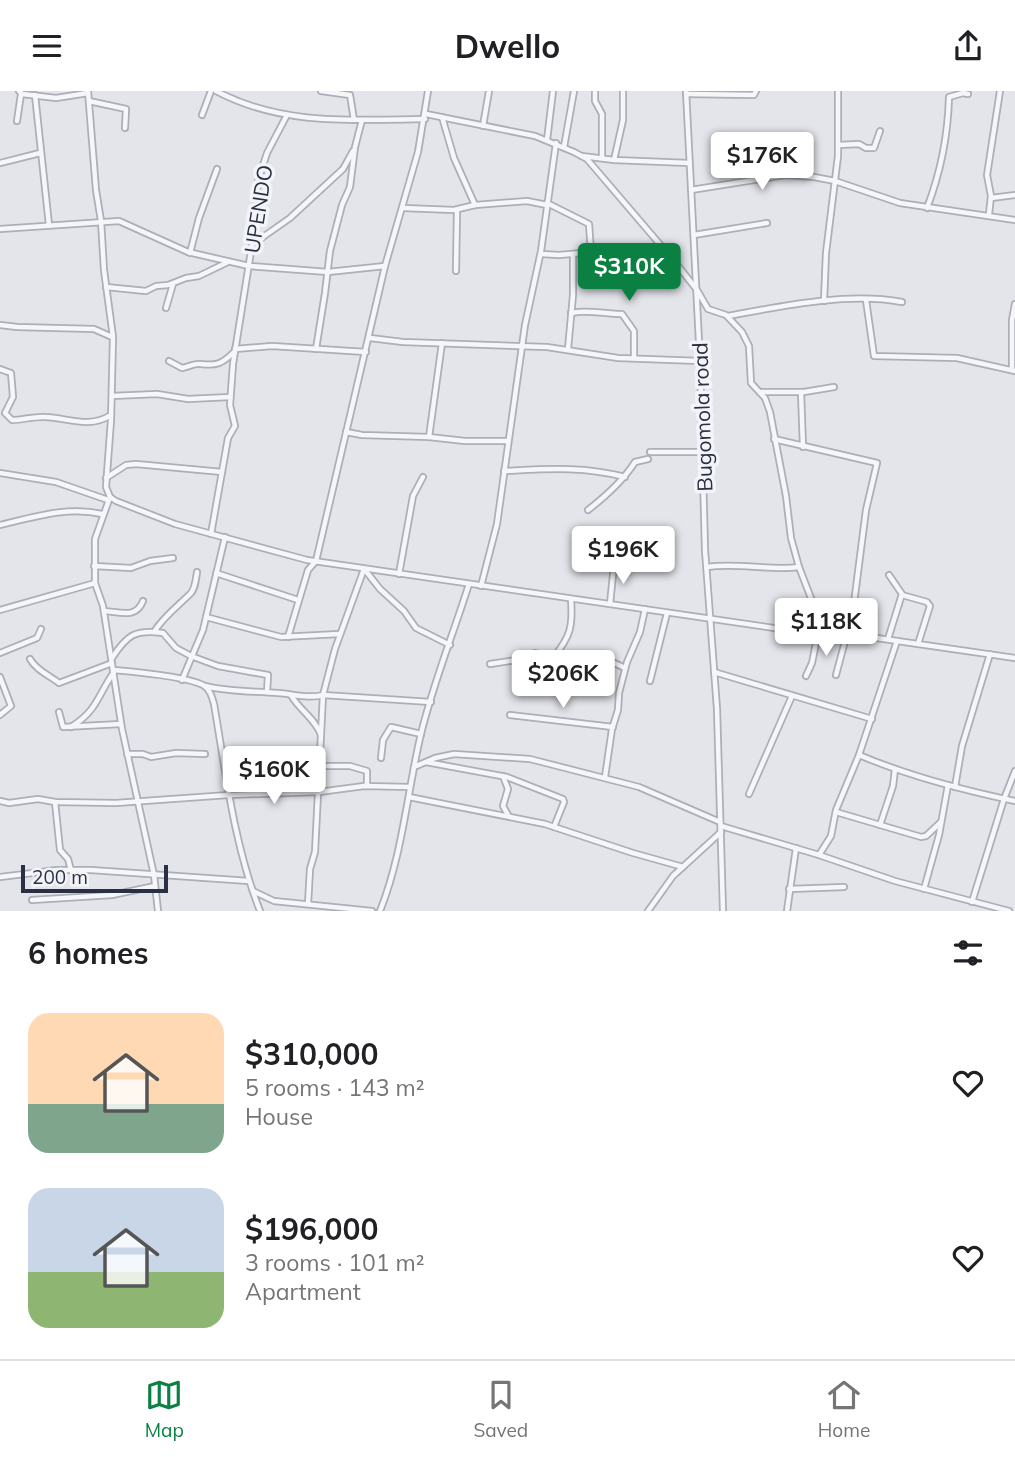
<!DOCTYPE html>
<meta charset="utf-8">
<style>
:root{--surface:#fff;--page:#f2f2f2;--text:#202124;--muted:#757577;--line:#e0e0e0;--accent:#0b8043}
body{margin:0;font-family:Mulish,sans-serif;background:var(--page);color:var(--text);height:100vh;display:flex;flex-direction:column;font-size:26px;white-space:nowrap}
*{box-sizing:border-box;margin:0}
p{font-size:23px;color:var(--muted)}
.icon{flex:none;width:38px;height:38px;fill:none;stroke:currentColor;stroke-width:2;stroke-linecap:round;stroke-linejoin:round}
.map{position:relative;height:820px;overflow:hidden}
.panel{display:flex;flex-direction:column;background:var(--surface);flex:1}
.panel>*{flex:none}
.scale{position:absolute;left:21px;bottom:18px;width:147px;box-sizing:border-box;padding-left:7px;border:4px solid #2a2f44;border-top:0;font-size:19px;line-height:24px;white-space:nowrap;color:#2a2f44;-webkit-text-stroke:5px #f3f4f8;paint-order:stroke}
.price{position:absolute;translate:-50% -60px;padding:0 16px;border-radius:7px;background:#fff;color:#222;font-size:23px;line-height:46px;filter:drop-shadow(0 2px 4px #0008)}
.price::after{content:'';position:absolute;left:50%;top:42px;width:21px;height:16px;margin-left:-10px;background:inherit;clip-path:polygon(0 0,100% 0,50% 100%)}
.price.selected{background:var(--accent);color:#fff}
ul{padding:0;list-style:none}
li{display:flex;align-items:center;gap:21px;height:175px;padding:0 28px}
li span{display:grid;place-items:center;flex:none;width:196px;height:140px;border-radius:21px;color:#555}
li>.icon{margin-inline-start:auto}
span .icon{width:84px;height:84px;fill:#fffc;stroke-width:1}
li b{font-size:30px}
h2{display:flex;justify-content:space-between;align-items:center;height:84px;padding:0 28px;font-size:30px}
header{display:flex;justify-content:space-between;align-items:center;height:91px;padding:0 28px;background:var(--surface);font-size:32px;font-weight:700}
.tabs{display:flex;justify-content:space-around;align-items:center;height:98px;border-top:2px solid var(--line);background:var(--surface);font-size:19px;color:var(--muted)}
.tabs a{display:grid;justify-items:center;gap:4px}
.tabs .selected{color:var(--accent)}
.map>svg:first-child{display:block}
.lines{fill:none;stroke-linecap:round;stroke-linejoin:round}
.street-casing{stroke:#acaeb9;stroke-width:8}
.street{stroke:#f6f6f9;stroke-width:4.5}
.labels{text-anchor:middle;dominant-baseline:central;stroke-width:7;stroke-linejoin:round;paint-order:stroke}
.street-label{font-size:21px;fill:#2a2f44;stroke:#f3f4f8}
</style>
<header><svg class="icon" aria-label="menu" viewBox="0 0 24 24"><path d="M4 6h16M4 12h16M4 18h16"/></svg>Dwello<svg class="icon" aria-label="share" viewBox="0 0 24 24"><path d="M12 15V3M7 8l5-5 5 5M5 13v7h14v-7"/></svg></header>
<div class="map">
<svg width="1015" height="820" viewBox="0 0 1015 820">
<rect width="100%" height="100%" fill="#e3e5eb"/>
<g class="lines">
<defs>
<g id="street">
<polyline points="19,0 22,3 56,7 88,2"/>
<polyline points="88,0 96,99 101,130 104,179 113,246 111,329 106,396 110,406 116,410 175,433 307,469 788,539 849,543 1015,567"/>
<path d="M216,0C282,35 353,29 425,28"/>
<polyline points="321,0 350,4 354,29"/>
<polyline points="595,0 595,10 602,23 602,67"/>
<polyline points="686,0 700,270 705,459 717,618 723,820"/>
<polyline points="686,3 754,4 756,0"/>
<polyline points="35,4 49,134"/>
<polyline points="89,10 126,18 125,37"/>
<polyline points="426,23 535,45 574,61 587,68 675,171 697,199 708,218 726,224 742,241 749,255 751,292 765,307 770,321 786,405 791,447 799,476 824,541"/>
<polyline points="202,24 211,0"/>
<polyline points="442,26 454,67 475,114"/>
<polyline points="17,30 21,3"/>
<polyline points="483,35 489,0"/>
<polyline points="547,49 553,0"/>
<polyline points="838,54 859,53 866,57 874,57 880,40"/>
<polyline points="564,56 574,0"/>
<polyline points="582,65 614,69 689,72"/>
<polyline points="614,69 623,29 623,0"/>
<polyline points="0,72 40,62"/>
<polyline points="691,99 785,84 814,86 835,90 900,112 1015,129"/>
<polyline points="991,107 1015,104"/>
<polyline points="547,112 589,133 591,161"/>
<polyline points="403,117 454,119 475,114 527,110 547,114"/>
<path d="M927,117C940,83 948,43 949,6L963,2L968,3"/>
<polyline points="989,123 991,105 987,84 1000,0"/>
<polyline points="0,138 119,130 188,161 249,175 328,181 385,175"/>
<polyline points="694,144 767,132"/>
<polyline points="253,153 290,127 343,78 353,60"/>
<polyline points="190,162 199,127 217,78"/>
<polyline points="541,163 559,164 594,161 610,167 626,168"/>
<polyline points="456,180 457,119"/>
<polyline points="106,196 146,200 156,195 168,194 186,187 199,185 228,171"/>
<polyline points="866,209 874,265 957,267 1015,280"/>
<polyline points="824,210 826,162 838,65 838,0"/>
<polyline points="166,217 173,193"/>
<path d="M571,222C588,218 604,223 622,223L634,240V267"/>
<path d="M728,225C782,215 847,201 902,211"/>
<polyline points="0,234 17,236 94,238 112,246"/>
<polyline points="370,247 403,251 547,256 618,267 700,270"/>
<polyline points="235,258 272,255 366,261"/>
<polyline points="316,258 325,202 330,160 342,114 350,96 355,56 362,29"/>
<polyline points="568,258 573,204 573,163"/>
<path d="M169,270L182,277C188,276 195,272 201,273C216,275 222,273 234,261"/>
<path d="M0,278L11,282L13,306L5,322L12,329C23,329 34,325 45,326C69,327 89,338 111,324"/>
<polyline points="1012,279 1012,229 1015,213"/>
<polyline points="761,301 804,301 834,296"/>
<polyline points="801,301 803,356"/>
<polyline points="112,305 157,303 188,308 230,306"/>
<polyline points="346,341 362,344 429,346 465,350 508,350"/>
<polyline points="429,346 442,252"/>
<polyline points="774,348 877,372 866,419 853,520 836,584"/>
<polyline points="650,361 701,361"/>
<path d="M504,380C547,378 582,375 625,386"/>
<polyline points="0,382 56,391 108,409"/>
<polyline points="106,387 126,374 136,373 222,381"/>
<polyline points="110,406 95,448 95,492 103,515 122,638 154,784 158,820"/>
<path d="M588,419C606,405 623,390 635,371L648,368"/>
<path d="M0,434C34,426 68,415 102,423"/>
<polyline points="211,443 228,347 235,335 230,314 233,273 252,154 258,90 267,62 287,24"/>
<polyline points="94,475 131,477 150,470 173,467"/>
<path d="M707,476C737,471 768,480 799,476"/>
<polyline points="365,479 380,498 404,520 416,537 450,554"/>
<polyline points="216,482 298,509"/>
<polyline points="399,483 413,405 423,386"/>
<polyline points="481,495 497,433 525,234 541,160 556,52"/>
<polyline points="902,504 927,511 930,515 918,553"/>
<polyline points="610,513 614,474"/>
<polyline points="0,519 95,492"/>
<path d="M104,520C120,521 136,528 143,510"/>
<polyline points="206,526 281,546 339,543"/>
<path d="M154,541C163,526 178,515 190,503C195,499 196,488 197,481"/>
<polyline points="288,546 308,479 316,470 385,175 418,61 428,0"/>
<polyline points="888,548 902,503 889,484"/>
<polyline points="0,562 37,547 41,538"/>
<path d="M112,567C127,544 135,538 163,542L176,557L191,565L218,575L268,584L267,601"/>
<path d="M553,567C571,545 573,535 571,508"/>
<path d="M30,568C36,579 50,585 59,592L112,572"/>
<polyline points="490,573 517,569 535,562 553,567 612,571 625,577"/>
<path d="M113,579C135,581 184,585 203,594C210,598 212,606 214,613C226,683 234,754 260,820"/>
<polyline points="714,581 872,628"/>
<polyline points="806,585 812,572 818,542"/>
<polyline points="0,586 11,615 0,624"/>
<polyline points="182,589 203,539 225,446"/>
<polyline points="650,590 667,522"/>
<path d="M205,595C230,601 253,600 278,602C293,603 309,608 323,604L431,611"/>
<path d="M291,604C299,619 315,627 321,644"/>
<polyline points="59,621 63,636 121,633"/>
<polyline points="510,624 613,636"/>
<path d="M71,636C98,619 97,605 114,581"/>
<polyline points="127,663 143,663 151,666 176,662 205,663"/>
<path d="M859,664C909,685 962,699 1015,710"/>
<polyline points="381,667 383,649 391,636 421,643"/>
<polyline points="426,671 507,686 563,708 564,711 554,736"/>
<polyline points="321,675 350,675 367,680 367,694"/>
<polyline points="414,676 435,667 454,663 530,668 639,696 720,731"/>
<polyline points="503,685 508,698 503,715 508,724"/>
<polyline points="605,686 612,638 618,619 619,602 627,571 640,541 645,518"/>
<polyline points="955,696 962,655 990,563"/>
<polyline points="749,703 792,605"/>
<polyline points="409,706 545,733 633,762 683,776"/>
<polyline points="0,710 9,712 38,708 55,711 116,712 228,704 319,701 364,695 410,696"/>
<polyline points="55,711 60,759 68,768 71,779"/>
<polyline points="836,721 921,746 926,745 941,731"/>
<polyline points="880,734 893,695 895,678"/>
<polyline points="721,735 819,764 895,790 1009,820"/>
<polyline points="819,764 831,745 836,719 859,664 897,550"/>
<polyline points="0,786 57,779 91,779 249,790"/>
<polyline points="789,798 844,796"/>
<polyline points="924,798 939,744 948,694"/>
<polyline points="253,800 274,810 372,820"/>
<polyline points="32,809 112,804 155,795"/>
<polyline points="972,811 1004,708 1015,680"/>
<polyline points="308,813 310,778 315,761 323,604 335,558 364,478"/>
<path d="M380,820C402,765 407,704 420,647C432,595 453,544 469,493"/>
<polyline points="648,820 673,785 721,741"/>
<polyline points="787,820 796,757"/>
</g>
</defs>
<!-- street casing -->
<use href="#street" class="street-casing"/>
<!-- street -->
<use href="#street" class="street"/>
</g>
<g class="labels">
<!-- street labels -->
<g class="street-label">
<text transform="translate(258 118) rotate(-81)">UPENDO</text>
<text transform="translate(702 326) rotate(-92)">Bugomola road</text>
</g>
</g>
</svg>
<div class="scale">200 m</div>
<b class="price" style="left:762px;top:101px">$176K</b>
<b class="price selected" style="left:629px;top:212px">$310K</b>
<b class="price" style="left:623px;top:495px">$196K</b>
<b class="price" style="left:826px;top:567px">$118K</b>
<b class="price" style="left:563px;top:619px">$206K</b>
<b class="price" style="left:274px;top:715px">$160K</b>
</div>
<section class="panel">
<h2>6 homes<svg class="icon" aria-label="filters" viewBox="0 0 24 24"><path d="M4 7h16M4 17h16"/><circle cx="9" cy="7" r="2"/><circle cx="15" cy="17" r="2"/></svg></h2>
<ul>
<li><span style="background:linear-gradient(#ffd9b3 65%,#7fa58c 0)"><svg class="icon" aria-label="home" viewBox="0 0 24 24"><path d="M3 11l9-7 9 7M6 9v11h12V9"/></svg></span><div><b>$310,000</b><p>5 rooms · 143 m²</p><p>House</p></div><svg class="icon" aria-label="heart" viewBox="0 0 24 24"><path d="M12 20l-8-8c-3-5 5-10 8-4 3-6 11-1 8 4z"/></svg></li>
<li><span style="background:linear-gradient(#c9d6e8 60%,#8fb573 0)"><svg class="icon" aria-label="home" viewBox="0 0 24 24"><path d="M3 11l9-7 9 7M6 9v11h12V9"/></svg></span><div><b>$196,000</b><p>3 rooms · 101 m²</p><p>Apartment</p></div><svg class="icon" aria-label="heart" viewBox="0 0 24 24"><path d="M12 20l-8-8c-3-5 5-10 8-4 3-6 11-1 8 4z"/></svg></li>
</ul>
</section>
<nav class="tabs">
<a class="selected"><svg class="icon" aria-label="map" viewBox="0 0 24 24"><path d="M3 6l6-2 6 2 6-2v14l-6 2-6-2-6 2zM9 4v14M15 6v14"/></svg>Map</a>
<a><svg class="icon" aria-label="saved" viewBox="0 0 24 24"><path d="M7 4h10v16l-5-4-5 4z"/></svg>Saved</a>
<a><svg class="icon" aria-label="home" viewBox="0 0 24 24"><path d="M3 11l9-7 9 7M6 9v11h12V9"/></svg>Home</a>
</nav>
